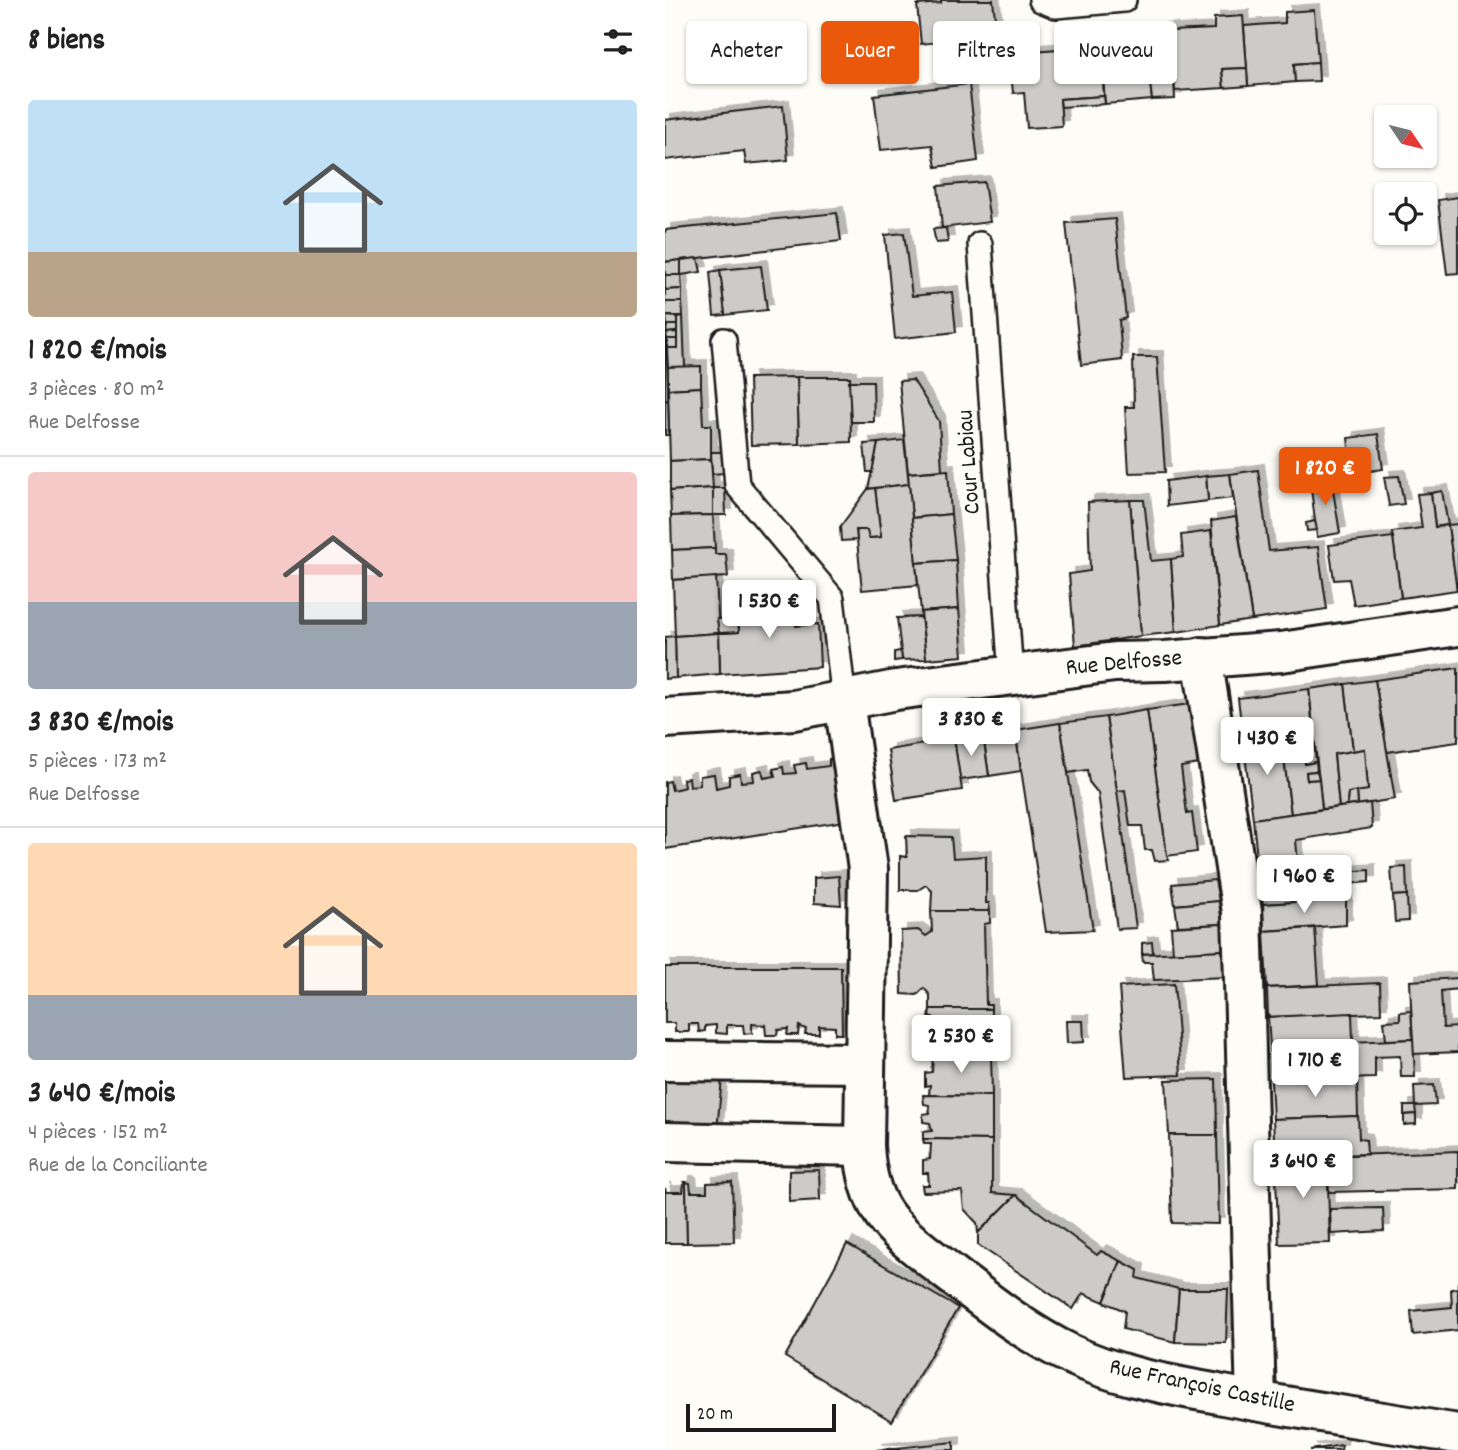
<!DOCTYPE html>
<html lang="fr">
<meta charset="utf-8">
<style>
:root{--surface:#fff;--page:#f6f6f6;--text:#222;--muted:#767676;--line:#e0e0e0;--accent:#ea580c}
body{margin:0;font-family:Dekko,sans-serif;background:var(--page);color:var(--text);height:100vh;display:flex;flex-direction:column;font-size:26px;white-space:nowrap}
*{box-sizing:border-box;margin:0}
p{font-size:23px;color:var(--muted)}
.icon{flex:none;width:38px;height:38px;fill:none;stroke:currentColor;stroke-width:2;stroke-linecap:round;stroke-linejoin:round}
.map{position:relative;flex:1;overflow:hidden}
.drawer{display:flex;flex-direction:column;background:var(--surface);width:665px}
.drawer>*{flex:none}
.hud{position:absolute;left:21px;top:21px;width:665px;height:63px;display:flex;gap:14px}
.needle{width:46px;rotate:125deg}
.controls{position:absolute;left:709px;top:105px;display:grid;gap:14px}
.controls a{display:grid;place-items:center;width:63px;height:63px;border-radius:7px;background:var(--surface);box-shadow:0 2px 5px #0004;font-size:35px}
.scale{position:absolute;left:21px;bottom:18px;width:150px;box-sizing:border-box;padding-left:7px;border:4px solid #1c1c1c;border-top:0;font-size:19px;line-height:24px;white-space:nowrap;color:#1c1c1c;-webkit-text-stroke:5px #fdfcf7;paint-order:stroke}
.price{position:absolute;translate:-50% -60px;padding:0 16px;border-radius:7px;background:#fff;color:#222;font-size:23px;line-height:46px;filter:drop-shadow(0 2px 4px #0008)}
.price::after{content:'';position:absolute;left:50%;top:42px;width:21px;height:16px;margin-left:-10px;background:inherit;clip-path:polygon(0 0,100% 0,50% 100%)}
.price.current{background:var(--accent);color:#fff}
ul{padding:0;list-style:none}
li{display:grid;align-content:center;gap:14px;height:371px;padding:0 28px}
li+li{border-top:2px solid var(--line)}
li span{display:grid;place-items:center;height:217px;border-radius:7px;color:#555}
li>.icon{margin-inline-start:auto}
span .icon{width:126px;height:126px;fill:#fffc;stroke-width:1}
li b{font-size:30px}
h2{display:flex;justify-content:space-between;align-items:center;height:84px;padding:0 28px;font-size:30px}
.chip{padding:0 24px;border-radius:7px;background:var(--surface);box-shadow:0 2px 5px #0004;font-size:24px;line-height:63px}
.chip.current{background:var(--accent);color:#fff}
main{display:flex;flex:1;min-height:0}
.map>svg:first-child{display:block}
.building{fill:#cccbc8;stroke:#1c1c1c;stroke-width:2;filter:url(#shadow)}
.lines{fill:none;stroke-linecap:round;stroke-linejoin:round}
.service-casing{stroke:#1c1c1c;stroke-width:28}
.minor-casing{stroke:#1c1c1c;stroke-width:44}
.service{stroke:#fdfcf7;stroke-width:23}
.minor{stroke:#fdfcf7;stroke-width:38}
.labels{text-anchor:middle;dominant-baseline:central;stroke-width:7;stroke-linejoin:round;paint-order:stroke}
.street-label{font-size:24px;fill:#1c1c1c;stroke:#fdfcf7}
</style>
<main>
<section class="drawer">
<h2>8 biens<svg class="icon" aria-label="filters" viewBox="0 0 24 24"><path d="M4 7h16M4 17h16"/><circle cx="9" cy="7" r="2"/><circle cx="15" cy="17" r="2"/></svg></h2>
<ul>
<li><span style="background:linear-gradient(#bfe0f5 70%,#b9a48a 0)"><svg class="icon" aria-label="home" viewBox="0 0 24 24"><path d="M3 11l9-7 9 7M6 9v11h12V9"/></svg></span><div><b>1 820 €/mois</b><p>3 pièces · 80 m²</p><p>Rue Delfosse</p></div></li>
<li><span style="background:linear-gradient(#f6c9c9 60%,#9aa5b1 0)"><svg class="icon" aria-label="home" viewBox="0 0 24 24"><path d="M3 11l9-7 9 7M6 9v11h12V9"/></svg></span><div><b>3 830 €/mois</b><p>5 pièces · 173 m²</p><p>Rue Delfosse</p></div></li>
<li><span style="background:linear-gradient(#ffd9b3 70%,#9aa5b1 0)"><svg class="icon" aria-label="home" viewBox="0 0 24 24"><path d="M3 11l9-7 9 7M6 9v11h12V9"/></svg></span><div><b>3 640 €/mois</b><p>4 pièces · 152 m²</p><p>Rue de la Conciliante</p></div></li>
</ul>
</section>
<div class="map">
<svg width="793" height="1450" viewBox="0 0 793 1450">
<defs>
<filter id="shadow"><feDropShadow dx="6" dy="-6" stdDeviation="0" flood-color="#0004"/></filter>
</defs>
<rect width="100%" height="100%" fill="#fdfcf7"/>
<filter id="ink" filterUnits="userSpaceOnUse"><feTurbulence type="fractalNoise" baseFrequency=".0143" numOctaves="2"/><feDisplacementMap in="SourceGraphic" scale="14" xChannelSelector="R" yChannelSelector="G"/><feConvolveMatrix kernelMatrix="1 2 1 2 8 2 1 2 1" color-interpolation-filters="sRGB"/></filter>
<g filter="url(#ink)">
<!-- building -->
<g class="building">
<polygon points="276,0 328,0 332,36 324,37 325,49 294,52 292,40 256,44 252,5 276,3"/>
<polygon points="649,10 653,62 629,64 630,82 583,86 579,26 620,23 620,12"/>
<polygon points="578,16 582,68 557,69 559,88 510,91 505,31 549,29 549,18"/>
<polygon points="506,29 509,80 485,82 487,100 440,104 436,45 477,42 476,31"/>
<polygon points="435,41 439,96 395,99 397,126 362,128 359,92 348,93 345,61 358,61 357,52 405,48 405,43"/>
<polygon points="653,62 654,81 630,82 629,64"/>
<polygon points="582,68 583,86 559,88 557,69"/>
<polygon points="509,80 510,99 487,100 485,82"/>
<polygon points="304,84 313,161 271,167 267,145 216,150 209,95"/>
<polygon points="439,96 440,104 396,107 395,99"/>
<polygon points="118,106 123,160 81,164 79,151 0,160 0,120"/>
<polygon points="319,182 325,222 277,228 273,186"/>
<polygon points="793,197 793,273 782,274 773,200"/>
<polygon points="172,213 176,241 0,262 0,230"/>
<polygon points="450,219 461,318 454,320 457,360 416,365 401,223"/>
<polygon points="281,228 283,242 271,243 268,229"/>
<polygon points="239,233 247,296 287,292 291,332 230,339 220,235"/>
<polygon points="33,258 36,272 16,275 16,260"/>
<polygon points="16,260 16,275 0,275 0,262"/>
<polygon points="96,266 102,310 60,315 55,270"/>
<polygon points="55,270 60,315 49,316 45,272"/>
<polygon points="0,275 16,275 17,289 0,290"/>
<polygon points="0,286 3,389 3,400 0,401"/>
<polygon points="17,289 17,302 0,302 0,290"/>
<polygon points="0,302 17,302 18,316 1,316"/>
<polygon points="1,316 12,317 12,325 2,325"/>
<polygon points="18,316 20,367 3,367 2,348 12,348 12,317"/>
<polygon points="2,325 12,325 12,332 1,333"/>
<polygon points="12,332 12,339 2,339 1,333"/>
<rect x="2" y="339" width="10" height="9"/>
<polygon points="468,357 492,357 500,472 464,473 460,407 469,407"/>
<polygon points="36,366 36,387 3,389 3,367"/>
<polygon points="132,377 185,377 186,442 134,444"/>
<polygon points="132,377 134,444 86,445 84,378"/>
<polygon points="248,380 274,421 277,470 243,473 234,381"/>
<polygon points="184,381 208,381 209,422 186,422"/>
<polygon points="36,387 38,425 46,425 46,459 5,461 3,389"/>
<polygon points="3,400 4,435 0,435 0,401"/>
<polygon points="713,434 718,469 687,474 683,438"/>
<polygon points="239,440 244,484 203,489 213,443"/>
<polygon points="213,443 207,472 202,472 199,444"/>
<polygon points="46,452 58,452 59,473 47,474"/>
<polygon points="46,459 48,488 5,491 5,461"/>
<polygon points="283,470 286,514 247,518 243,473"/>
<polygon points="593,470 604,551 653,547 662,609 587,620 565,474"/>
<polygon points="565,474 568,498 543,501 541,476"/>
<polygon points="541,476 543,501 502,506 501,481"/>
<polygon points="734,476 739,504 724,506 719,477"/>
<polygon points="666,478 675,533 652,537 645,480"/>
<polygon points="244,484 253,585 197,590 191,530 202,530 204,538 216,537 210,488"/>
<polygon points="48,488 48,515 6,516 5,491"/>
<polygon points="48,488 60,488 61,515 48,515"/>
<polygon points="210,488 216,537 204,538 202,530 191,530 192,540 176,541 175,527 203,489"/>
<polygon points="777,491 783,525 770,527 766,493"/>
<polygon points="766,493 770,527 783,525 792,590 736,598 727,532 757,528 752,494"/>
<polygon points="465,500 479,500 486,561 506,559 511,632 476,636"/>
<polygon points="465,500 476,636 410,646 404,574 425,571 423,502"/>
<polygon points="286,514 291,560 251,563 247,518"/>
<polygon points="48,515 50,548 7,550 6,516"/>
<polygon points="571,517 587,620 555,625 546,521"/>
<polygon points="650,521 652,530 642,531 641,523"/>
<polygon points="793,524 793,590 792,590 783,525"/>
<polygon points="546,531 555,625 511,632 506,559 518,557 516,535"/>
<polygon points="728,537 736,598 689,605 684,579 669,580 664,545"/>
<polygon points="50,548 50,554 61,554 63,577 8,580 7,550"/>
<polygon points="291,560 294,609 256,612 251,563"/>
<polygon points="51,577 54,633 10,636 8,580"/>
<polygon points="130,599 131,626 153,624 155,667 55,674 54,633 74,632 72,603"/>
<polygon points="294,609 298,656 261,659 256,612"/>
<polygon points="256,617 261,659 237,660 232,618"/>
<polygon points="73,618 74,632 54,633 52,619"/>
<polygon points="54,633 55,674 11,678 10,636"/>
<polygon points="10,636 11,678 0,679 0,637"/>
<polygon points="236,651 237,660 229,661 229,652"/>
<polygon points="793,668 793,742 722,752 710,680"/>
<polygon points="710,680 730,799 693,805 692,791 703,790 700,749 688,751 680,684"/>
<polygon points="680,684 688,751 669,754 674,807 657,809 644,689"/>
<polygon points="644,689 651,762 640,764 639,755 619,757 616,735 578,739 573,698"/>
<polygon points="525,704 534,764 516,767 522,814 527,813 532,852 502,856 482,710"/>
<polygon points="482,710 502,856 504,860 490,861 487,850 480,850 477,826 465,826 460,790 452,791 441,717"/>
<polygon points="441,717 452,791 471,928 452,929 433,793 424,782 422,770 403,773 395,723"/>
<polygon points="395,723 428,930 381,932 350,730"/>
<polygon points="350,730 356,771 324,776 318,735"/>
<polygon points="318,735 324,776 295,780 289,739"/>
<polygon points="616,735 626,814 588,819 578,739"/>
<polygon points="289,739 297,790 231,800 223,750"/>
<polygon points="700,749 703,790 683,793 682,806 674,807 669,754"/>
<polygon points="639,755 640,764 651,762 652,771 641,772 642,780 654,779 657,809 626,814 619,757"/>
<polygon points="172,758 180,821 0,849 0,782 5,781 7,790 16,788 19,787 18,779 24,778 25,786 35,785 35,776 49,774 51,788 64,785 64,776 75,774 76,782 89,781 88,772 97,770 99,778 110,776 108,769 118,767 119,774 131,773 129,765 141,763 142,769 164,766 164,759"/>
<polygon points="652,771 654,779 642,780 641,772"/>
<polygon points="692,791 693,805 682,806 683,793"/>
<polygon points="705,803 707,828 631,840 634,875 594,878 588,819"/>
<polygon points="241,836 286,837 288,858 321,856 321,903 324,903 325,911 266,911 267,891 261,885 253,890 235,890 235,856 242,857"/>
<polygon points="741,867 742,895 728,896 726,868"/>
<polygon points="704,870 704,882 681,884 681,899 598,904 594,878"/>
<polygon points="174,876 176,905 149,903 149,878"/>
<polygon points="550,880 554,901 510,905 507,884"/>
<polygon points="742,895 743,921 730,922 728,896"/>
<polygon points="681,899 681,925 599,931 598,904"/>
<polygon points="554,901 557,924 513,926 510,905"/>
<polygon points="266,911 325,911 325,923 319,924 321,1005 326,1005 326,1009 265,1009 265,995 259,988 252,995 237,994 236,931 253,930 261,936 267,932"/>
<polygon points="557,924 559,950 508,953 506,927"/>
<polygon points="650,928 654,985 602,988 599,931"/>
<polygon points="487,942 488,953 477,954 477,943"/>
<polygon points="559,950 562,977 489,980 487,962 478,962 477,954"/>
<polygon points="0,967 176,967 177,1034 170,1034 170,1027 154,1026 154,1034 140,1034 141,1029 134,1026 133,1035 122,1035 123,1029 113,1030 112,1035 101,1035 100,1025 87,1024 87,1033 79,1034 78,1025 62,1025 62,1034 51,1033 51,1025 40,1026 40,1031 34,1032 33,1024 24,1024 24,1032 10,1032 10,1023 0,1023"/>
<polygon points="793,978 793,989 776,991 778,1028 793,1027 793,1052 748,1054 745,981"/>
<polygon points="715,983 716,1013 603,1017 602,988"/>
<polygon points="509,984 516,1075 461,1077 454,987"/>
<polygon points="265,1009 326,1009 326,1053 268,1053 268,1037 262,1037 261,1028 267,1028 268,1017 264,1017"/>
<polygon points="746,1011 748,1039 721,1040 719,1021 735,1020 735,1012"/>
<polygon points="687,1013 688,1042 605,1046 603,1017"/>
<polygon points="401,1021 418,1021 419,1042 402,1043"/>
<polygon points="748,1039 750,1077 736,1077 735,1056 710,1057 710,1078 606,1081 605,1046"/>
<polygon points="268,1053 326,1053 327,1096 264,1095 265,1085 260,1086 260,1073 267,1072"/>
<polygon points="0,1077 57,1078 52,1130 0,1130"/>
<polygon points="551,1079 552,1135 504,1135 501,1080"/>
<polygon points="692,1079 693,1116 608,1119 606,1081"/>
<polygon points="769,1085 771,1105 750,1106 749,1086"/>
<polygon points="258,1095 327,1096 327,1140 258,1139 258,1132 267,1131 265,1123 258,1122 258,1114 265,1113 264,1105 259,1104"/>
<polygon points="739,1106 750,1106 751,1114 739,1115"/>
<polygon points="751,1114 751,1124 739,1125 739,1115"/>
<polygon points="693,1116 694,1139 701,1140 702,1154 610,1157 608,1119"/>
<polygon points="504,1135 552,1135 554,1224 507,1223"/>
<polygon points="258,1139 327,1140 327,1193 351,1195 313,1233 312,1223 299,1209 297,1191 258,1192 257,1185 264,1185 263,1173 258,1173 258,1160 265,1159 266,1144 259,1144"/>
<polygon points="793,1151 793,1189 664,1192 662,1156"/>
<polygon points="662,1156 665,1243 614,1244 610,1157"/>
<polygon points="154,1170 155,1200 124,1202 124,1171"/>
<polygon points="19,1182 21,1182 22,1243 0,1243 0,1188 1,1192 18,1192"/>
<polygon points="21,1182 25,1183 26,1192 42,1192 42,1183 67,1182 69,1242 22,1243"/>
<polygon points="351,1195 432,1255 436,1251 456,1261 439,1302 418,1293 408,1309 313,1245 313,1233"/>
<polygon points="718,1208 719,1231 666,1234 665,1209"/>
<polygon points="182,1244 293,1308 227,1421 120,1357"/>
<polygon points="456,1261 473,1270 472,1278 514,1289 510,1342 458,1329 460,1311 439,1302"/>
<polygon points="793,1288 793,1330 748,1335 746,1311 787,1307 786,1289"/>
<polygon points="514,1289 563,1289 561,1343 510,1342"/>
<polygon points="289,1442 289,1450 211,1450"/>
<polygon points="677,1445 676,1450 645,1450"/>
</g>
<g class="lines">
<defs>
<g id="service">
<polyline points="376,0 391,6 459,0"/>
<polyline points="315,244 346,676"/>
<polyline points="59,340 72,485 167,598 179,701"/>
</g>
<g id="minor">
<polyline points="537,657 577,912 591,1401"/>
<path d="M179,701L203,869L199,1146C203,1216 231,1230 282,1271C321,1301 361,1333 405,1354C453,1377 506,1385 558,1395C636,1410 715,1421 793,1434"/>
<polyline points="0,718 129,710 231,690 450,662 500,661 616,652 793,626"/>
<polyline points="0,1061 200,1063"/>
<polyline points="0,1142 199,1146"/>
</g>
</defs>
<!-- service casing -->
<use href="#service" class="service-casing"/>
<!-- minor casing -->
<use href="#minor" class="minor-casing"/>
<!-- service -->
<use href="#service" class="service"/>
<!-- minor -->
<use href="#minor" class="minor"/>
</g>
</g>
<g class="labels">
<!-- street labels -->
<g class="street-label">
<text transform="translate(305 462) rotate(-94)">Cour Labiau</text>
<text transform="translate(459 664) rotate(-5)">Rue Delfosse</text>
<text transform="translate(537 1387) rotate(12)">Rue François Castille</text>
</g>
</g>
</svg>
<div class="controls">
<a><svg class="needle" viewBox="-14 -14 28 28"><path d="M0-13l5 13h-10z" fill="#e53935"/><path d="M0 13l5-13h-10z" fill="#767676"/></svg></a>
<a><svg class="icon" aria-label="locate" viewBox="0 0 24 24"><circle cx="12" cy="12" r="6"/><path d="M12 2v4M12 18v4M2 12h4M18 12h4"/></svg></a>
</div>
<div class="scale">20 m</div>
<b class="price current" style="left:660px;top:507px">1 820 €</b>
<b class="price" style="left:104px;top:640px">1 530 €</b>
<b class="price" style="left:306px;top:758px">3 830 €</b>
<b class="price" style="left:602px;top:777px">1 430 €</b>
<b class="price" style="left:639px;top:915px">1 960 €</b>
<b class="price" style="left:296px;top:1075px">2 530 €</b>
<b class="price" style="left:650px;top:1099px">1 710 €</b>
<b class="price" style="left:638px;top:1200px">3 640 €</b>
<div class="hud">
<a class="chip">Acheter</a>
<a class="chip current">Louer</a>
<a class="chip">Filtres</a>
<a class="chip">Nouveau</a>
</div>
</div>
</main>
